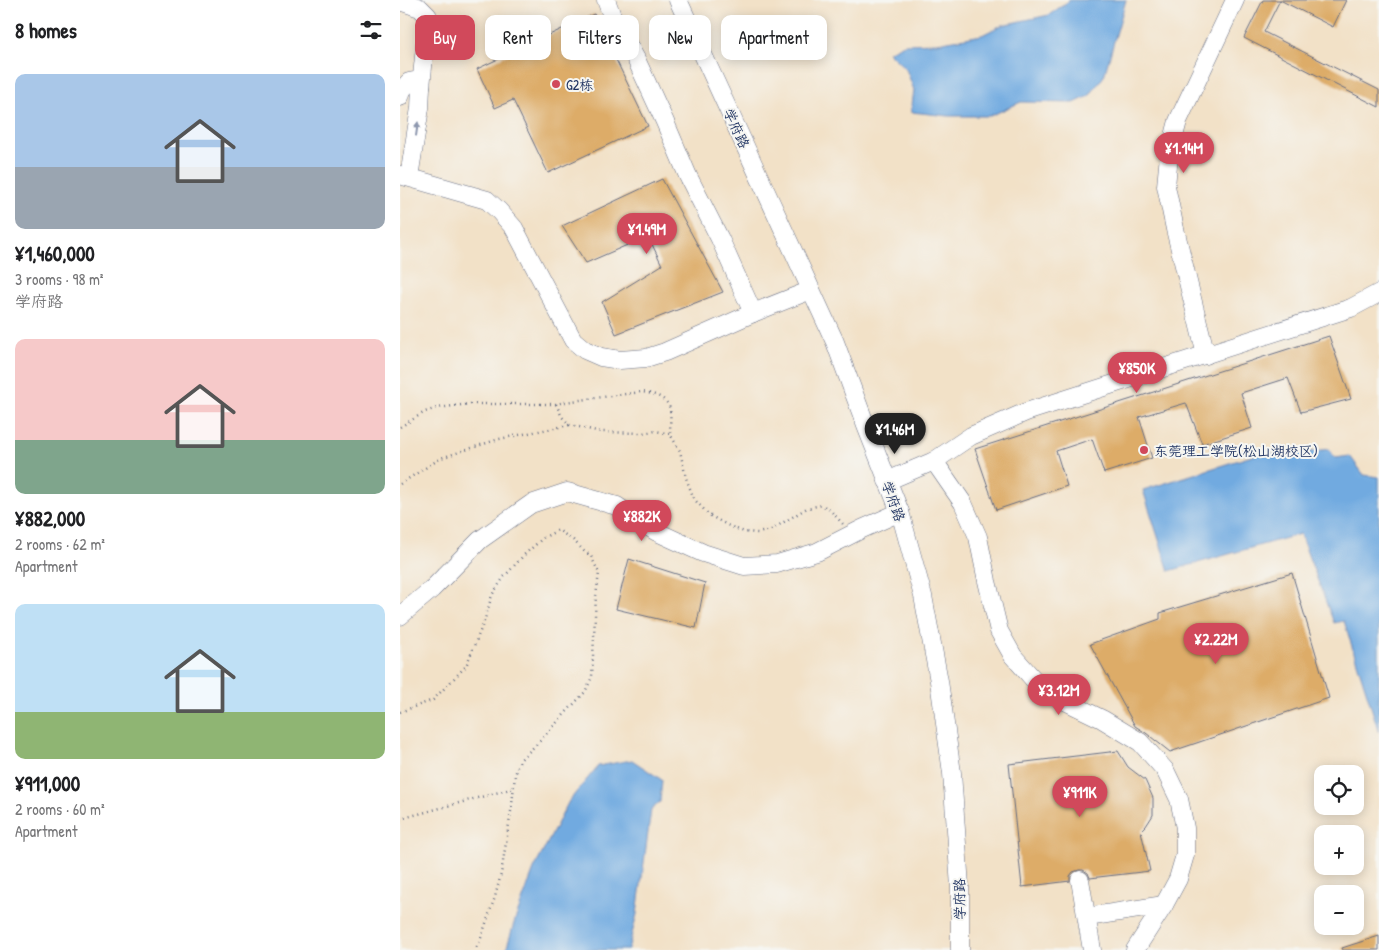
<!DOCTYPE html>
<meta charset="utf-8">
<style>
:root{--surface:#fff;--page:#f2f2f2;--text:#202124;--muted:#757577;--accent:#d1495b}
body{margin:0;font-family:"Patrick Hand","LXGW WenKai TC",sans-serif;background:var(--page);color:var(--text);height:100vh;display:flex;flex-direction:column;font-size:19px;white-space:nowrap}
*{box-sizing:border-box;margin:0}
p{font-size:16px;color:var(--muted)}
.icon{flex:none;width:28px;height:28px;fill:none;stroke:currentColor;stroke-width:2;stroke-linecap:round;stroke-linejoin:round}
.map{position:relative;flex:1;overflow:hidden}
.panel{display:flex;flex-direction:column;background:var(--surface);width:400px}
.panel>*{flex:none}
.hud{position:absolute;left:15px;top:15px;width:475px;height:45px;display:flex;gap:10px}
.controls{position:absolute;left:914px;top:765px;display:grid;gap:10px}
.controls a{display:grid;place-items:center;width:50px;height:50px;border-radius:10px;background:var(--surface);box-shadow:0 2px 12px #0003;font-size:25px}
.price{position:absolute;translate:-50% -42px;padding:0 11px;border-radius:18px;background:var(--accent);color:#fff;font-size:16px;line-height:32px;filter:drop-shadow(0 1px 2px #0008)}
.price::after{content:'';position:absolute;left:50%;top:30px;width:15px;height:11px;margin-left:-8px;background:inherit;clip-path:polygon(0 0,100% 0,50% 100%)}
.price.current{background:#222;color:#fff}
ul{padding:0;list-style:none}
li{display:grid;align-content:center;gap:10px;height:265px;padding:0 15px}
li span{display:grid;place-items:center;height:155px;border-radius:10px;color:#555}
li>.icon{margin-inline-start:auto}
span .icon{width:90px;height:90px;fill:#fffc;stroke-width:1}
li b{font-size:21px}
h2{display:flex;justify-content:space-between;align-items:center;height:60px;padding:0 15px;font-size:21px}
.pill{padding:0 18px;border-radius:10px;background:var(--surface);box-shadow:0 2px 12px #0003;font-size:18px;line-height:45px}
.pill.current{background:var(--accent);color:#fff}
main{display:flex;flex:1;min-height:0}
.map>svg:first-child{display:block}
.water{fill:#71aae0;stroke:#466c9f}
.building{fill:#ddac67}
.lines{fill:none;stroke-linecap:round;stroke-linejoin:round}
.minor-casing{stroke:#666d83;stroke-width:19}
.path{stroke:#666d83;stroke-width:2.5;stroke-dasharray:1 4;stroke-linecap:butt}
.minor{stroke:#fff;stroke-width:18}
.oneway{fill:#8d97ae}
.poi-dot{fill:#d1495b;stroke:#f6f6f2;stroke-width:2}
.labels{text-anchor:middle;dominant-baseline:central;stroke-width:4;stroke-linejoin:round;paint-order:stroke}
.poi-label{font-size:14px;fill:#1b2f5e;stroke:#f6f6f2;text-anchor:start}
.street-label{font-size:14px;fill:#1b2f5e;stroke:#f6f6f2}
</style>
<main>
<section class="panel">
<h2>8 homes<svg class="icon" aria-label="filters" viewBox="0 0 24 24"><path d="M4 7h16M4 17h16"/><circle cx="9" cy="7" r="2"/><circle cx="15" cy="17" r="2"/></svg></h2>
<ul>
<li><span style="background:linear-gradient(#a9c7e8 60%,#9aa5b1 0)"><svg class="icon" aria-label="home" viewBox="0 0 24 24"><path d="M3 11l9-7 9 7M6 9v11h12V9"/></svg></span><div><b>¥1,460,000</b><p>3 rooms · 98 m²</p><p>学府路</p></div></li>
<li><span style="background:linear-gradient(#f6c9c9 65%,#7fa58c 0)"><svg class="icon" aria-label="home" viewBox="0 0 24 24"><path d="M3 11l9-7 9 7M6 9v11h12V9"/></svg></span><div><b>¥882,000</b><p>2 rooms · 62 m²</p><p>Apartment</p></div></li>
<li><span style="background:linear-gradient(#bfe0f5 70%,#8fb573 0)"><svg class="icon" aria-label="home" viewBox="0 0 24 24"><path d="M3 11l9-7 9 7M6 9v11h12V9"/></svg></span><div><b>¥911,000</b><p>2 rooms · 60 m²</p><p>Apartment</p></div></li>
</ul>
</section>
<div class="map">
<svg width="979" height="950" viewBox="0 0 979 950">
<rect width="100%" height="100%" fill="#f6f6f2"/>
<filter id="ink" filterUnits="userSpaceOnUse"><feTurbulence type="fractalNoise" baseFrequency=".02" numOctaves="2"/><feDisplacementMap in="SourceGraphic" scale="10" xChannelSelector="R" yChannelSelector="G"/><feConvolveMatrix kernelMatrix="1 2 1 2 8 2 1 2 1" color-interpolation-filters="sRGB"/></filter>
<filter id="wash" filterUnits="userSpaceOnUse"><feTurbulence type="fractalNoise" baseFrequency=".0096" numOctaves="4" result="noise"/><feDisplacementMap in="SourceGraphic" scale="20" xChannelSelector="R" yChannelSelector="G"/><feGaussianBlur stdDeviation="1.12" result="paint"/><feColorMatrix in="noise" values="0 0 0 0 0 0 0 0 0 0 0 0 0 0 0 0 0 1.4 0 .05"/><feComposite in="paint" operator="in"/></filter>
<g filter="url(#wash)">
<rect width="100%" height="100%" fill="#f2e1c7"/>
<!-- water -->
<g class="water">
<polygon points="670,0 726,0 704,76 689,96 674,103 621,102 590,116 549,116 511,112 514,90 506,69 488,52 504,44 537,43 582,35 602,25 649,15"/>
<polygon points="929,449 935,458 950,456 964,475 979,477 979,732 944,621 934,623 900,534 769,571 743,490 871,450 873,457"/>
<polygon points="232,760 262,780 260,802 251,810 237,914 228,950 106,950 115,920 134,869 169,801 198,766"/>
</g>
<g id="blocks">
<!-- building -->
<g class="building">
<polygon points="863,0 880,0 864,32 979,90 979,107 844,38"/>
<polygon points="880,0 946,0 933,27"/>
<polygon points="194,14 248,126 148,173 113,100 95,108 77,69"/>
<polygon points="262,179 323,292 216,334 202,302 262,265 248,236 186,263 162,226"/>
<polygon points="929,336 951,399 901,412 888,378 841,393 852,428 802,444 786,403 739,417 752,458 704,473 692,439 656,451 667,486 596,510 575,449"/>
<polygon points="229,559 305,583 296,628 216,609"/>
<polygon points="892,573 929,698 770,752 746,733 735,726 690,644 760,619 760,613"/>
<polygon points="718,751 728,767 745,780 753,798 753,815 746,826 741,831 750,871 690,878 688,873 683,870 679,870 673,872 670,876 670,881 622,887 609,764"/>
<polygon points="979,936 979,950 943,950 942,948"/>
</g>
</g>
</g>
<g filter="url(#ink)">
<use href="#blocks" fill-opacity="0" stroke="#666d83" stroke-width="1"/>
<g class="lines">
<defs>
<g id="minor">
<polyline points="206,0 212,16 236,59 265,122 288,176 320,239 353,313"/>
<polyline points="278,0 435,342 466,426 500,512 523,596 539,681 552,773 560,887 560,950"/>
<polyline points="0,1 20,8 28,16 21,87 20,108 9,177"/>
<polyline points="0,97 2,90 9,82 14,81 21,87"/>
<polyline points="0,175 87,200 99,211 114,228 173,340 185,350 201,357 220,360 246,358 265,352 353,313 411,290"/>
<polyline points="806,355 775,229 766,186 769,155 778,121 835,0"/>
<polyline points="534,461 563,503 578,537 587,581 599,631 613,656 635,681 665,701 702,719 740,742 765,770 779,799 785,828 785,855 778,879 764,905 735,950"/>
<polyline points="487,481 534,461 571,436 626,412 951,308 979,293"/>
<polyline points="0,616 32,589 80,540 131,504 167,492 217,506 255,531 303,553 344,566 377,564 417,552 462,529 500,512"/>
<polyline points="680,880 692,950"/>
<polyline points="687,917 764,905"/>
</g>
</defs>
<!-- minor casing -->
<use href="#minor" class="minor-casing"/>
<!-- path -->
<g class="path">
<polyline points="156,404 162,417 170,425 201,432 242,433 256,431 270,434 280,451 286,478 294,499 309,515 327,525 344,532 358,533 371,530 407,508 422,505 430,510 443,524"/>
<path d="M0,427L25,412L37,408L70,404H156L165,402L241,392C252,393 268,397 270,410C271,415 270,428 270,434"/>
<polyline points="0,484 41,458 99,439 169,425"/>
<polyline points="0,712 33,700 66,666 85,619 92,595 104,577 124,555 143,538 158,530 173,540 184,551 191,556 199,573 196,596 192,677 185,692 138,743 120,760 115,775 112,805 101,874 95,897 80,941 75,950"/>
<polyline points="0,819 114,788"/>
</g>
<!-- minor -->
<use href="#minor" class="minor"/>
</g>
<!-- one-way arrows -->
<defs><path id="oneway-solid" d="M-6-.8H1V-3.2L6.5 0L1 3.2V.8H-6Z" transform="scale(1.25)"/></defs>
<use class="oneway" href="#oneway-solid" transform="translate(17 129) rotate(-82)"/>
</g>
<!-- markers -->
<g class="poi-dot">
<circle cx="156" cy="84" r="5"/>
<circle cx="744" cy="450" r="5"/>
</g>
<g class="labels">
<!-- poi labels -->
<g class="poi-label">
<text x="166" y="84">G2栋</text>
<text x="754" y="450">东莞理工学院(松山湖校区)</text>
</g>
<!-- street labels -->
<g class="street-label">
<text transform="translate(337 128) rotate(65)">学府路</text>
<text transform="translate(494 501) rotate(70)">学府路</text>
<text transform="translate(559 899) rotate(-91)">学府路</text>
</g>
</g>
</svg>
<div class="controls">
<a><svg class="icon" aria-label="locate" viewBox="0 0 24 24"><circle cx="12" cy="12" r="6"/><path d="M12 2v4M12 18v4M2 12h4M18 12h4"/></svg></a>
<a>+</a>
<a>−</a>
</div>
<b class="price" style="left:784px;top:174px">¥1.14M</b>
<b class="price" style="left:247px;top:255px">¥1.49M</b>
<b class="price" style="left:737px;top:394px">¥850K</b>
<b class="price current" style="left:495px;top:455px">¥1.46M</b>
<b class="price" style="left:242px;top:542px">¥882K</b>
<b class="price" style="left:816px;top:665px">¥2.22M</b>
<b class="price" style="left:659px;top:716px">¥3.12M</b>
<b class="price" style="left:680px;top:818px">¥911K</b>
<div class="hud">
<a class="pill current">Buy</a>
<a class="pill">Rent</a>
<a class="pill">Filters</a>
<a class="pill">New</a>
<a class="pill">Apartment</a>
</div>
</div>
</main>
